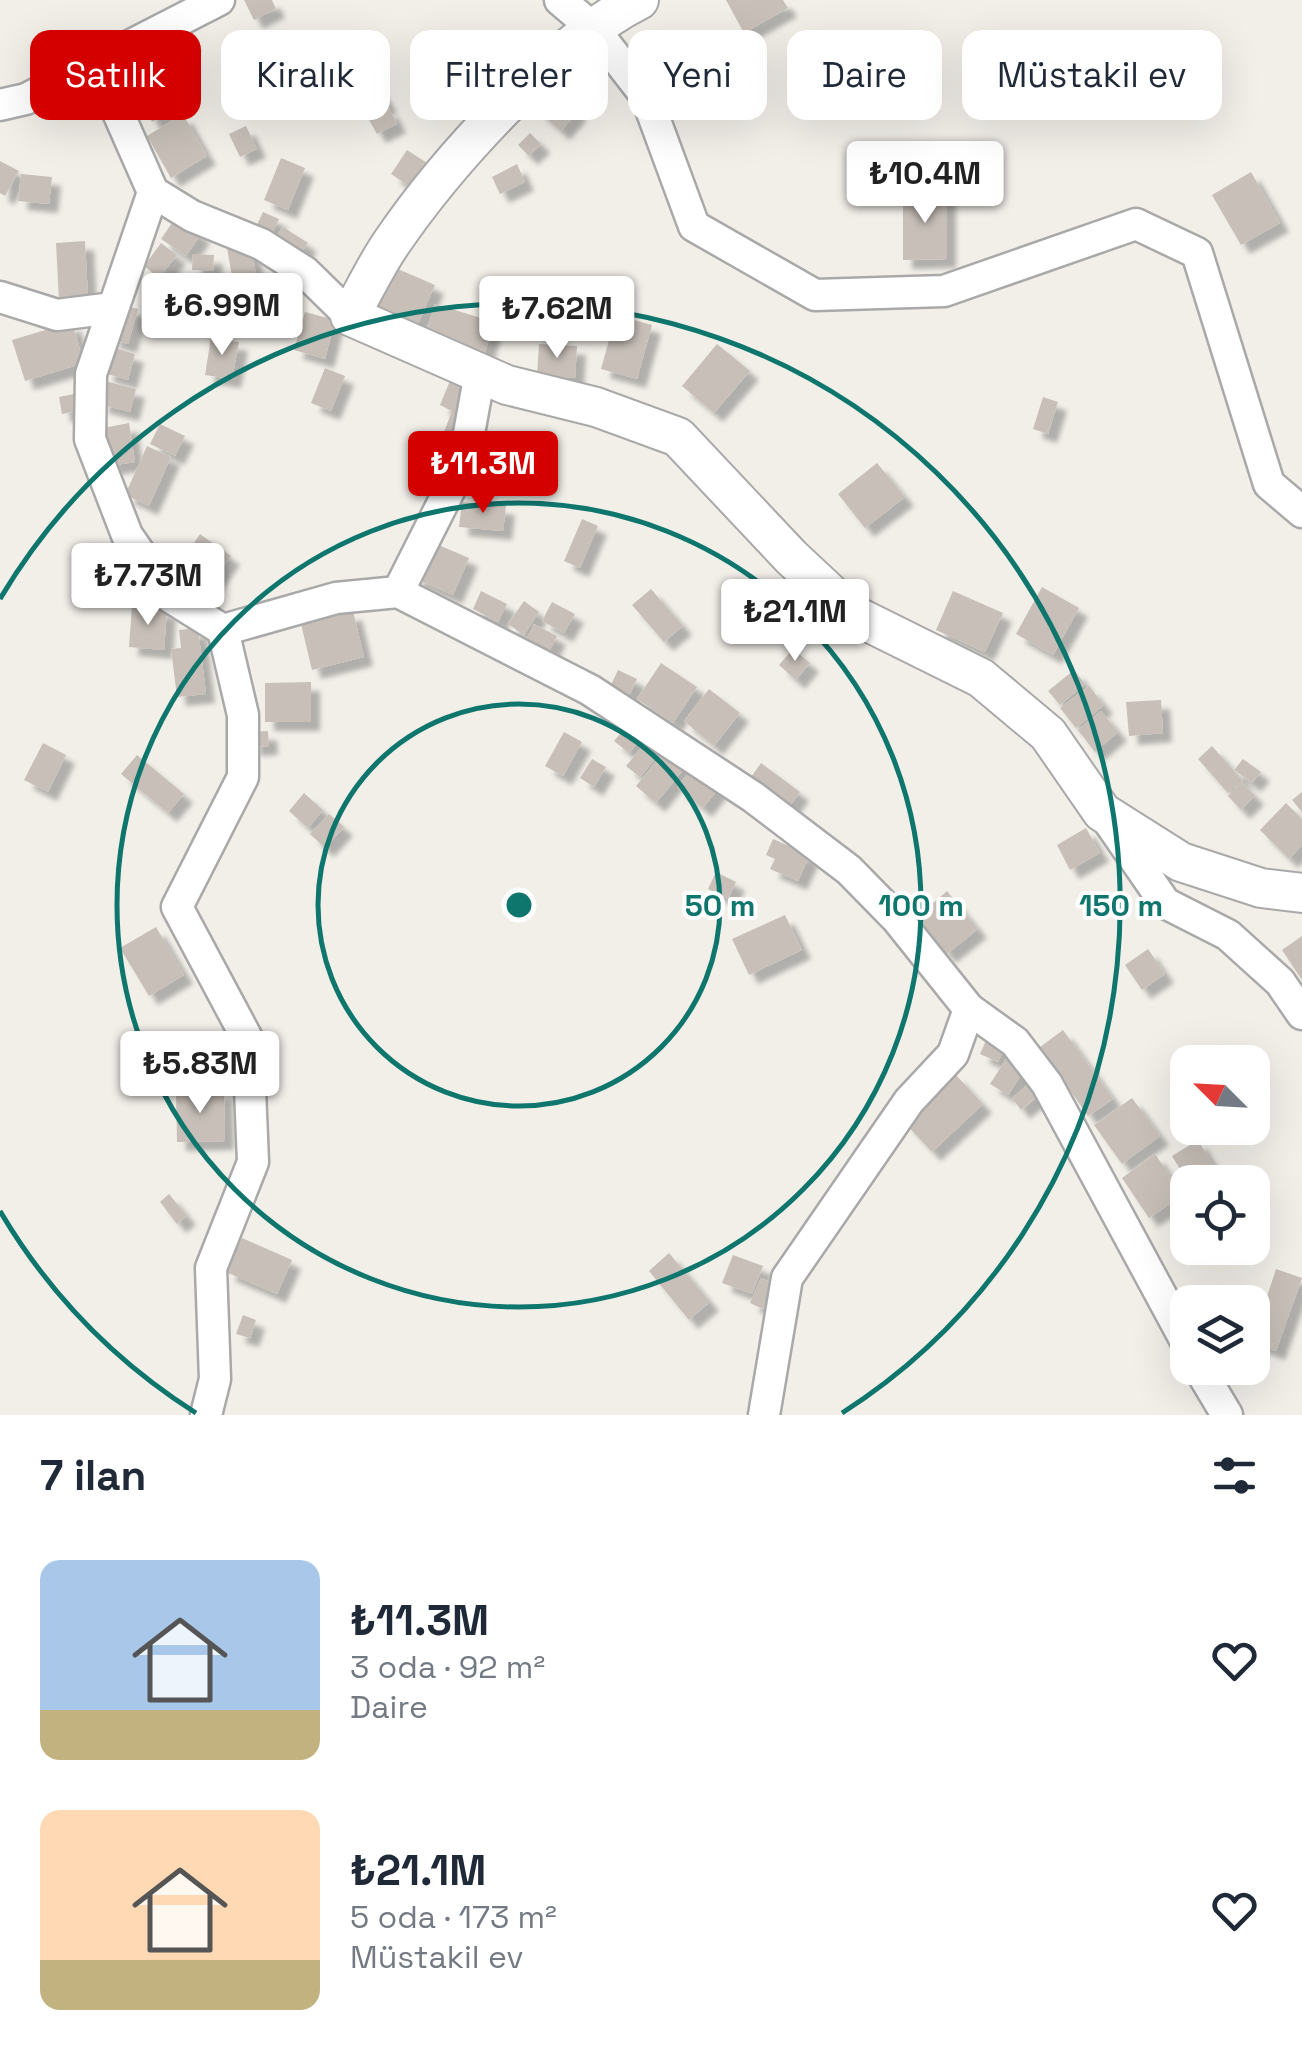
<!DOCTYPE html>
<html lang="tr">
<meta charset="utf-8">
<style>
:root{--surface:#fff;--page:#f2f2f3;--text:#1f2937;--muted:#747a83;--accent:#d40000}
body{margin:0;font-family:"Space Grotesk",sans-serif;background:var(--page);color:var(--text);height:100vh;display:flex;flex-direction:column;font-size:38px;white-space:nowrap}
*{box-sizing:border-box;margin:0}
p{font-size:32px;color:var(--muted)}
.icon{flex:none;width:55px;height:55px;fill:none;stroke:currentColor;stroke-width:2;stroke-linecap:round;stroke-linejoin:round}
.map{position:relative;height:1415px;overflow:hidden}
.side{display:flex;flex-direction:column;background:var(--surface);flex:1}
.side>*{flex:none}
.hud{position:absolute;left:30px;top:30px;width:1242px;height:90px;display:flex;gap:20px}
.needle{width:65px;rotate:294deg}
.controls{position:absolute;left:1170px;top:1045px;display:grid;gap:20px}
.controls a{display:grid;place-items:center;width:100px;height:100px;border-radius:20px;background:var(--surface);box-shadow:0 10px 40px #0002;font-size:50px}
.price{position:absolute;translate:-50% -85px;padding:0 22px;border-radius:10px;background:#fff;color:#222;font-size:32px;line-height:65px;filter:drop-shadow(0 2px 5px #0008)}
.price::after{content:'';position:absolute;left:50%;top:60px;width:30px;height:22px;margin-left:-15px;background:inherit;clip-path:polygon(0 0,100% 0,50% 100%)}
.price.on{background:var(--accent);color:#fff}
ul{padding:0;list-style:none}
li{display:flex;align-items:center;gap:30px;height:250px;padding:0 40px}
li span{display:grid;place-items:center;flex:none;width:280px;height:200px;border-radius:20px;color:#555}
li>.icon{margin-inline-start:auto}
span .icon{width:120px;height:120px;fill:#fffc;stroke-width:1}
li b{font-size:42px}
h2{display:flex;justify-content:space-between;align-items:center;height:120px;padding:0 40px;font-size:42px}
.chip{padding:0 35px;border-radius:20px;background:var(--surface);box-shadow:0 10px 40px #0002;font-size:35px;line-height:90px}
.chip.on{background:var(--accent);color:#fff}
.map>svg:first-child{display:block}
.building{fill:#c7bfb8;filter:url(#shadow)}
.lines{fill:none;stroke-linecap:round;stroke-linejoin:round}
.minor-casing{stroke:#a9a9a9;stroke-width:35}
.tertiary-casing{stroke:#a9a9a9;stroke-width:42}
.minor{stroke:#fff;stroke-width:30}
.tertiary{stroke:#fff;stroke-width:38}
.ring{fill:none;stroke:#0f766e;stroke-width:5}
.centre{fill:#0f766e;stroke:#fff;stroke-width:5}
.ring-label{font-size:30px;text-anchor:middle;font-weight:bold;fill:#0f766e;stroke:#fff;stroke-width:8;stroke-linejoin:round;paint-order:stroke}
</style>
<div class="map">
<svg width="1302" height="1415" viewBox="0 0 1302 1415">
<defs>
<filter id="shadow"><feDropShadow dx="9" dy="9" stdDeviation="2.5" flood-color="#0004"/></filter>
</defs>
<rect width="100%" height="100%" fill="#f2efe9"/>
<!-- building -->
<g class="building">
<polygon points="244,0 272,0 276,9 254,20"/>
<polygon points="726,0 783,0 788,8 744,33"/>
<polygon points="735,35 753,55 709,94 691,74"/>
<polygon points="150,61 174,112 152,122 128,72"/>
<polygon points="377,85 388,104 367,116 356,97"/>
<polygon points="554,90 578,111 561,131 537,110"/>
<polygon points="389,108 397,124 377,134 368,118"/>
<polygon points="183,114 207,156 171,178 147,136"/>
<polygon points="246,126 257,149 240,157 229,134"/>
<polygon points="530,133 541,144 529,156 518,145"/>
<polygon points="407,150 433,167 417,191 391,174"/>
<polygon points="281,158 305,168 288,210 264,200"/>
<polygon points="0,161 19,171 5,196 0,193"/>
<polygon points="517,164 525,182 500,194 492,177"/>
<polygon points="1251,172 1280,223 1241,245 1212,195"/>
<polygon points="21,174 52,177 49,204 18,201"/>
<polygon points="903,193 947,193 947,259 903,260"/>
<polygon points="263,212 279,219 271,236 255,229"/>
<polygon points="176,217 201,234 186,256 161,239"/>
<polygon points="283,227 308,243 300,254 275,238"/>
<polygon points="85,241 88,299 59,301 56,243"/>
<polygon points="161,243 177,255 159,278 144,266"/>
<polygon points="250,243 258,284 234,288 227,248"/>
<polygon points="193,254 214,255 213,271 192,270"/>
<polygon points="391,266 435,285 413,335 369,315"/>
<polygon points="119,304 138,309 128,344 110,339"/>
<polygon points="435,304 494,322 482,363 423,345"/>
<polygon points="305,312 335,320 325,359 294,350"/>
<polygon points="616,315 652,325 637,379 601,369"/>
<polygon points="72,322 84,363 25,381 12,340"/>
<polygon points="211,338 239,342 232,379 205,375"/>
<polygon points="539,344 577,346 575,378 537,376"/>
<polygon points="717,344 750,371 714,413 682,386"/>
<polygon points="112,347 135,354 128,380 104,373"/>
<polygon points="325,368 345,376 331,411 311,403"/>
<polygon points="452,376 469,384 458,437 444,432 452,411 440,405"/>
<polygon points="105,381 136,389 130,412 99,404"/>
<polygon points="79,393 82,410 62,414 59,397"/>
<polygon points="1043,397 1058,402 1048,434 1033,429"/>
<polygon points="129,423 135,462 109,466 103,428"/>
<polygon points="160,424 185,436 175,456 150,444"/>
<polygon points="147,446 171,457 149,506 125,495"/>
<polygon points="877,463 905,497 865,528 838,494"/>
<polygon points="462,502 506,506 503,531 459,527"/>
<polygon points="582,519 598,526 580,568 564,561"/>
<polygon points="200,534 231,556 209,588 178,566"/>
<polygon points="429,541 469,558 453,595 413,578"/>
<polygon points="1042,587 1079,608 1053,655 1016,634"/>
<polygon points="651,589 683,626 664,642 632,605"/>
<polygon points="481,591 507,604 498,622 473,609"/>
<polygon points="953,591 1003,613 985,652 936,630"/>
<polygon points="524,601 539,612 524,635 508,624"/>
<polygon points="552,602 575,614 564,633 542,621"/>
<polygon points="132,606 167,609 164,650 129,647"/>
<polygon points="353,611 364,657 312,670 301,624"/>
<polygon points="534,624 557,636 549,652 526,640"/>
<polygon points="198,628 206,694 177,697 171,649 181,648 179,630"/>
<polygon points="793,649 810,663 796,680 779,665"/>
<polygon points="661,663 697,687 673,723 637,699"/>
<polygon points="618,670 637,679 629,696 610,687"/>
<polygon points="1074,670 1085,684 1060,705 1048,691"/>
<polygon points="311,682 311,722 265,722 265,683"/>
<polygon points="1089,686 1104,705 1076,728 1060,708"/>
<polygon points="709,689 740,713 714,746 684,721"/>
<polygon points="1161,700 1163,733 1129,736 1126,702"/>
<polygon points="1101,711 1118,732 1095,752 1078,730"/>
<polygon points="629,723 644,735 629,753 614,741"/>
<polygon points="268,731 269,746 251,747 251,732"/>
<polygon points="564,732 582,742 563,776 545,766"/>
<polygon points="651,736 664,748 640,777 626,766"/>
<polygon points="43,743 66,755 48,792 24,780"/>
<polygon points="1212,746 1243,781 1228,793 1198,759"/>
<polygon points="667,748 687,765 656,803 636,786"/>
<polygon points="137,755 184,794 168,813 121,774"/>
<polygon points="592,759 606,767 594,787 580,778"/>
<polygon points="1243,759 1261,772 1252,783 1234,770"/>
<polygon points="761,763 800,792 785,813 746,784"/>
<polygon points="693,767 719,788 703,808 677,787"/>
<polygon points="1242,782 1255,796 1241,810 1228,796"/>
<polygon points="1302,792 1302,812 1292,800"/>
<polygon points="304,793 323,810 308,828 289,811"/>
<polygon points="1286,803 1302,819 1302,845 1289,859 1260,830"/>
<polygon points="329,814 344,827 325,848 310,834"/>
<polygon points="1086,828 1100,853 1070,870 1057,845"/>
<polygon points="773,839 810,855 798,881 770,869 775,859 766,855"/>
<polygon points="716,872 736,882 728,899 708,889"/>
<polygon points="947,891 978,929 947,954 917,917"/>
<polygon points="785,915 802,950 749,975 732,939"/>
<polygon points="156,927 184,975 149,996 120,948"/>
<polygon points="1302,936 1302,980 1282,950"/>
<polygon points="1148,949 1165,974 1142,990 1125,965"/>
<polygon points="1063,1030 1113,1099 1088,1116 1040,1047"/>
<polygon points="988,1036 1006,1044 998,1062 980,1054"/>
<polygon points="1006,1059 1024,1070 1008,1095 990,1084"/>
<polygon points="955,1074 983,1104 932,1152 904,1122"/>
<polygon points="1030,1083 1040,1094 1021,1110 1012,1098"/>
<polygon points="224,1091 225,1141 177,1142 176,1092"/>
<polygon points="1132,1098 1160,1136 1122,1164 1094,1125"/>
<polygon points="1198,1140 1220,1177 1216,1182 1188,1182 1172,1156"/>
<polygon points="1155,1154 1183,1195 1149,1218 1122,1178"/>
<polygon points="169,1194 187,1216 177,1224 160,1202"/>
<polygon points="242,1238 292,1260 277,1294 226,1272"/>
<polygon points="669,1253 710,1302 689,1320 649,1271"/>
<polygon points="733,1255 763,1266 752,1294 722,1283"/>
<polygon points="1276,1269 1302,1278 1276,1351 1252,1342"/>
<polygon points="761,1278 774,1284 763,1309 750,1303"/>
<polygon points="243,1315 256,1320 250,1338 236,1334"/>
</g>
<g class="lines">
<defs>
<g id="minor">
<polyline points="560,0 594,29 646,96 694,226 815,295 944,291 1136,224 1197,253 1269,484 1302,512"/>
<polyline points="97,65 153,192 192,216 261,244 305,272 350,316"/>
<polyline points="0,105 26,99 219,0"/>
<polyline points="153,192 91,374 90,439 127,535 170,597 223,630 336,598 398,592 590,690 753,797 849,870 897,919 969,1009 1015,1042 1047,1084 1188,1345"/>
<polyline points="0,297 57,315 113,308"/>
<polyline points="398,592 464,461 480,373"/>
<polyline points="1107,819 1165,903 1228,935 1280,982 1302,1014"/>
<polyline points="1199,1368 1227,1415"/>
<polyline points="206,1415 215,1379 211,1268 253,1162 248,1040 177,907 243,777 243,715 223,630"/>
<polyline points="764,1415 787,1278 909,1101 953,1054 969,1009"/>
</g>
<path id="tertiary" d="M639,0C554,43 446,163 392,242C376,265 364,291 350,316L507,385L596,407L678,437L791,557L852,614L981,678L1048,734L1102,812L1181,862L1261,888L1302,893"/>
</defs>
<!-- minor casing -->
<use href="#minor" class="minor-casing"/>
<!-- tertiary casing -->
<use href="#tertiary" class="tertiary-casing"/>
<!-- minor -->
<use href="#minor" class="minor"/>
<!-- tertiary -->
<use href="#tertiary" class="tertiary"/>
</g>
<!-- distance rings -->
<g class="ring">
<circle cx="519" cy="905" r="201"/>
<circle cx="519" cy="905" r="402"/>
<path d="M196 1413A602 602 0 0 1 0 1211M0 599A602 602 0 1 1 842 1413"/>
</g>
<circle cx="519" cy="905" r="15" class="centre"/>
<g class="ring-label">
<text x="720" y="916">50 m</text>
<text x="921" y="916">100 m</text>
<text x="1121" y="916">150 m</text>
</g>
</svg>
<div class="controls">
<a><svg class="needle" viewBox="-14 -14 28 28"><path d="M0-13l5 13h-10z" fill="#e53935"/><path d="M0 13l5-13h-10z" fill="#747a83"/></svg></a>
<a><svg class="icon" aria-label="locate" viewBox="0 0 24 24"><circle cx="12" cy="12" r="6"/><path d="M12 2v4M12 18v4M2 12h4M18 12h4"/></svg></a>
<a><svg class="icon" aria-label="layers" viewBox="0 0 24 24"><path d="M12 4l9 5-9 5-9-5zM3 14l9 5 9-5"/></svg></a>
</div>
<b class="price" style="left:925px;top:226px">₺10.4M</b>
<b class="price" style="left:222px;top:358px">₺6.99M</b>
<b class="price" style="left:557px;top:361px">₺7.62M</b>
<b class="price on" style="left:483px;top:516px">₺11.3M</b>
<b class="price" style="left:148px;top:628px">₺7.73M</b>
<b class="price" style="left:795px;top:664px">₺21.1M</b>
<b class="price" style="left:200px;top:1116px">₺5.83M</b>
<div class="hud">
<a class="chip on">Satılık</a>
<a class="chip">Kiralık</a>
<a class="chip">Filtreler</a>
<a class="chip">Yeni</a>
<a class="chip">Daire</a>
<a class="chip">Müstakil ev</a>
</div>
</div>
<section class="side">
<h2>7 ilan<svg class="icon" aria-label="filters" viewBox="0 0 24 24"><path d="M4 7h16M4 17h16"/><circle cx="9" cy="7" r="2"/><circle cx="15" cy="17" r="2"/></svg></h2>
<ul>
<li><span style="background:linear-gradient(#a9c7e8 75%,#c2b280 0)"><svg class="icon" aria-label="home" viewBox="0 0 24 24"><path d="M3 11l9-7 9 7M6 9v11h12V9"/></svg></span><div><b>₺11.3M</b><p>3 oda · 92 m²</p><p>Daire</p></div><svg class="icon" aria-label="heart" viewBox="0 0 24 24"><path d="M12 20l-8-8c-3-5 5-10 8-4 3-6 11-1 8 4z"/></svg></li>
<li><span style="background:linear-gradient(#ffd9b3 75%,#c2b280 0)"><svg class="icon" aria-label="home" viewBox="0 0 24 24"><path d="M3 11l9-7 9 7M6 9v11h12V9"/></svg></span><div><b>₺21.1M</b><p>5 oda · 173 m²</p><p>Müstakil ev</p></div><svg class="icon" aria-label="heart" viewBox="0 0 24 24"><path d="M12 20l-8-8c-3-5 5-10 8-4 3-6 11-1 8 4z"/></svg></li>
</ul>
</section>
